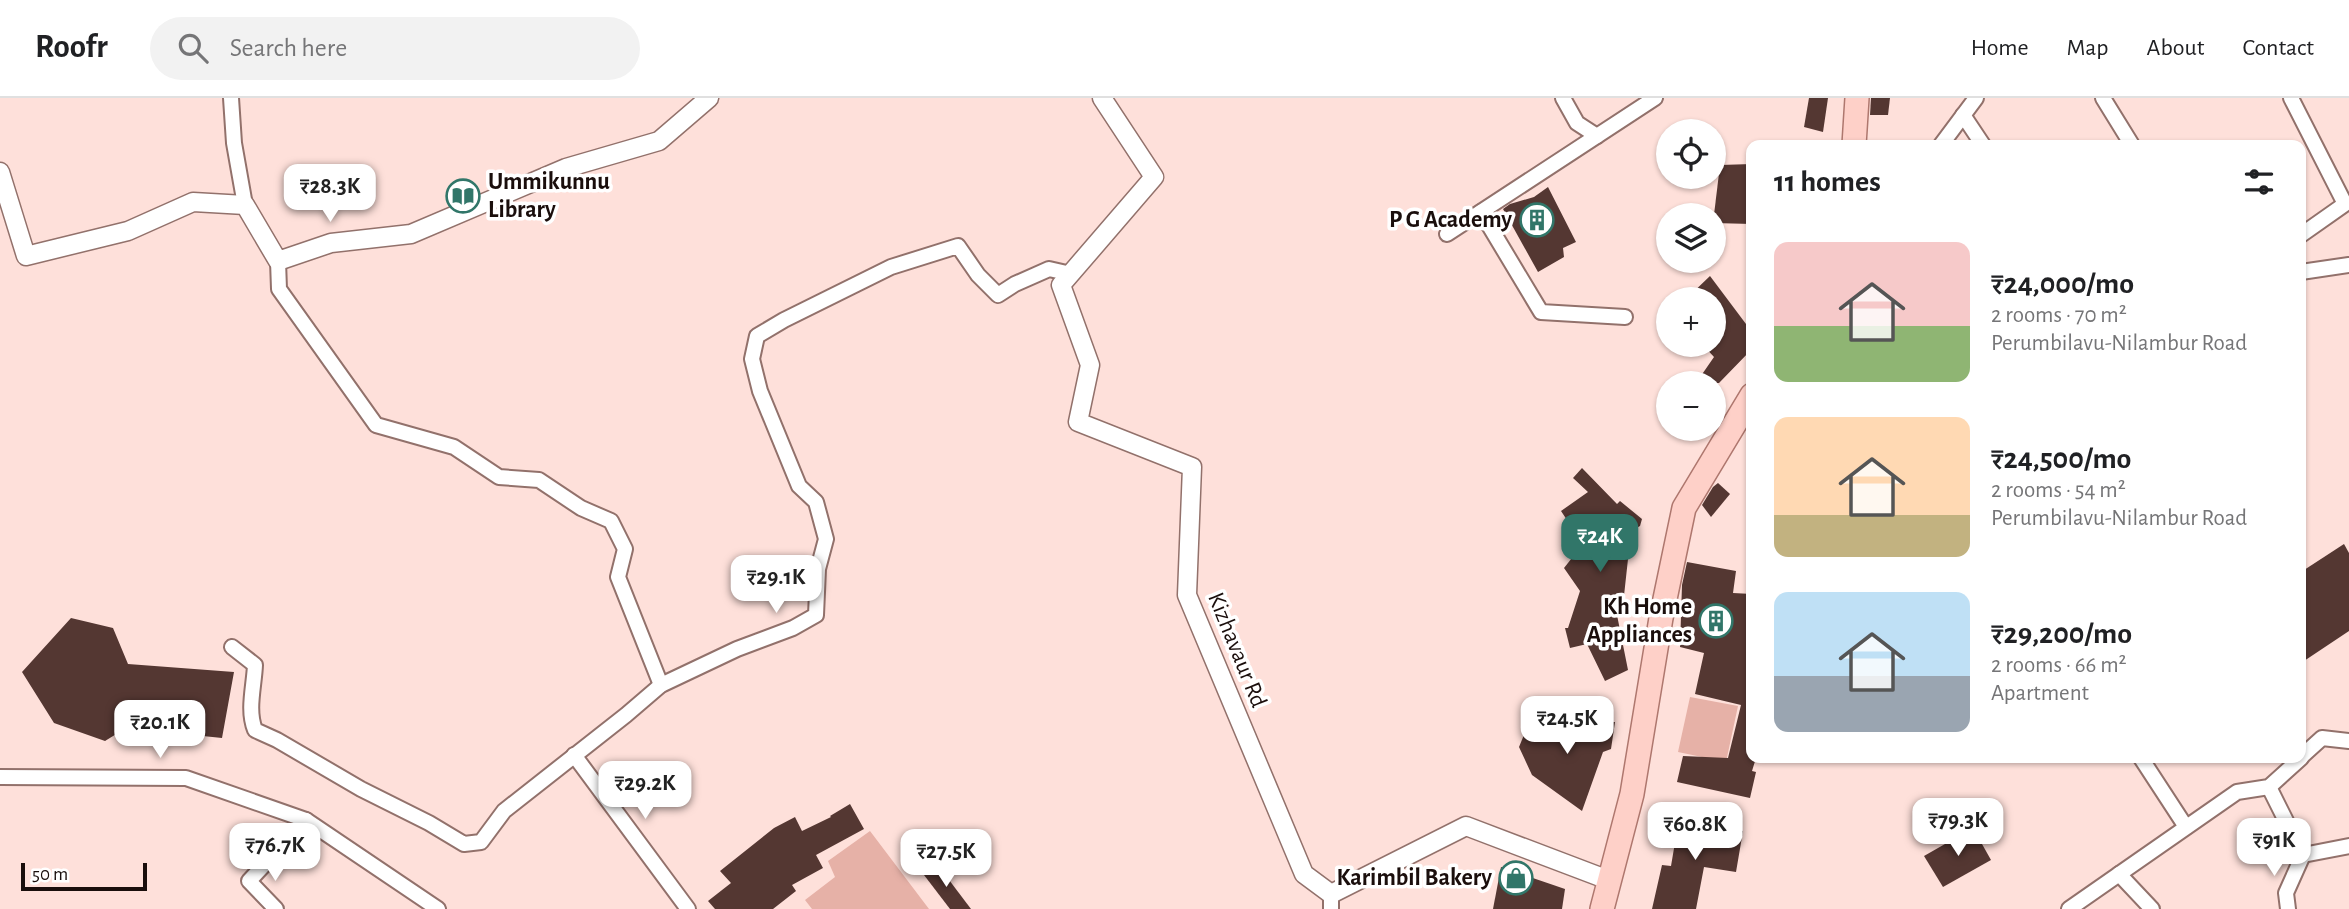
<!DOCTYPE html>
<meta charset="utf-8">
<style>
:root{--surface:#fff;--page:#f2f2f2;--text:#202124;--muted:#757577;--line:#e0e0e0;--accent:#317669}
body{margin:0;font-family:"Alegreya Sans",sans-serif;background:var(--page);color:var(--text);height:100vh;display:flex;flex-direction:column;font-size:26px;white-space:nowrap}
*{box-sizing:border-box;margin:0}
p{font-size:23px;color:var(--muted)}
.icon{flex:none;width:38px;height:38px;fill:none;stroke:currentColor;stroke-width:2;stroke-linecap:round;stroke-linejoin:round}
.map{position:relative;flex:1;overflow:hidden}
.side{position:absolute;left:1746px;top:42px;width:560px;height:623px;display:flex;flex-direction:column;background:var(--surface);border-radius:14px;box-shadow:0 2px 5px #0004}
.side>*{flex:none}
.buttons{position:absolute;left:1656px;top:21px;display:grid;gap:14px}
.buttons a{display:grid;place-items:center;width:70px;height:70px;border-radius:50%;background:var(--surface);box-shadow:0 2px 5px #0004;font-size:35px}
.scale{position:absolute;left:21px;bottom:18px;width:126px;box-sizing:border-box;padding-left:7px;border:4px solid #1a0e0c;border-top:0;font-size:19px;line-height:24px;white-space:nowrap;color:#1a0e0c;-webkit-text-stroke:5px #fff;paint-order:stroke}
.price{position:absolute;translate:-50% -60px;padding:0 16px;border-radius:14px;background:#fff;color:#222;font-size:23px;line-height:46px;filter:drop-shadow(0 2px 4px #0008)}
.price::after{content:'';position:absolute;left:50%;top:42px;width:21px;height:16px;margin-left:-10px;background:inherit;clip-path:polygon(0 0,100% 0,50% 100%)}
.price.on{background:var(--accent);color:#fff}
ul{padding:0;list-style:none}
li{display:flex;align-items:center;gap:21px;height:175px;padding:0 28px}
li span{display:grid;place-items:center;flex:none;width:196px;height:140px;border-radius:14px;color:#555}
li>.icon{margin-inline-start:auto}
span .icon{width:84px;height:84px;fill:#fffc;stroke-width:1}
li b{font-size:30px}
h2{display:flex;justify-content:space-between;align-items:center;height:84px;padding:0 28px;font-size:30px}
header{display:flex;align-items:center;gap:42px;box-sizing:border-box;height:98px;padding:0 35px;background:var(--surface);border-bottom:2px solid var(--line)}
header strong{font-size:33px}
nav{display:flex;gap:38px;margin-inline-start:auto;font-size:24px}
.search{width:490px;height:63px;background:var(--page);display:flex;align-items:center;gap:18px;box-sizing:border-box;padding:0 24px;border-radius:38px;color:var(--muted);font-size:26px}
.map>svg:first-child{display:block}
.green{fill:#e6b1a7}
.building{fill:#543732}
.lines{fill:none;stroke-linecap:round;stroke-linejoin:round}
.minor-casing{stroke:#92716b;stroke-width:18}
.tertiary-casing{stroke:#92716b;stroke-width:21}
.primary-casing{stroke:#ae776e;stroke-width:26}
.minor{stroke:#fff;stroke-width:14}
.tertiary{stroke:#fff;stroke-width:18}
.primary{stroke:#fed0c8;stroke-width:23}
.labels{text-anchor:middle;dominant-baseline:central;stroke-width:7;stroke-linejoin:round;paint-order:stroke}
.poi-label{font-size:24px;font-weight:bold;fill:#1a0e0c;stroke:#fff;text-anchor:end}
.street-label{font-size:24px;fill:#1a0e0c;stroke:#fff}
</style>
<header>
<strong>Roofr</strong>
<div class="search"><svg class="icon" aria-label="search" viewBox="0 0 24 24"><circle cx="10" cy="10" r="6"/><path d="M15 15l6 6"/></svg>Search here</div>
<nav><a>Home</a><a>Map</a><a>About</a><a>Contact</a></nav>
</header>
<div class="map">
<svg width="2349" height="811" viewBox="0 0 2349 811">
<rect width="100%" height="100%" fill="#fee0da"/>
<!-- green -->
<g class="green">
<polygon points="1690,599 1738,608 1726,664 1678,654"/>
<polygon points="870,733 929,811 812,811 805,802 835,779 828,763"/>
</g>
<!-- building -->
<g class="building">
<polygon points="1809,0 1828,0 1823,34 1804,29"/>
<polygon points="1871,0 1890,0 1888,17 1870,17"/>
<polygon points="1752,66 1752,126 1713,125 1720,67"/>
<polygon points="1548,89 1576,144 1563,150 1564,159 1538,174 1503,111 1510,106 1534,99"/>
<polygon points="1710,178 1752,234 1752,251 1719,285 1696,285 1714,259 1703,247 1713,247 1713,201 1686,201"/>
<polygon points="1582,370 1617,406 1620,403 1642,421 1640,428 1626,436 1628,461 1622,516 1617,517 1628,572 1605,583 1587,546 1570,550 1565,530 1568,530 1580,493 1564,470 1583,446 1561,413 1588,394 1573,380"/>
<polygon points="1718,385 1730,396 1711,419 1702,407 1713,389"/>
<polygon points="2344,446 2349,455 2349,533 2301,565 2301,474"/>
<polygon points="1687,464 1736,473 1733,495 1752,496 1752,660 1756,660 1752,673 1756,674 1750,700 1677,684 1683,658 1728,660 1741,607 1695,596 1704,555 1680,549 1682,487"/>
<polygon points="71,520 113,530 128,566 234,574 222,640 126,630 105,643 54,625 22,574"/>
<polygon points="1615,624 1611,651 1603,654 1582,713 1532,677 1519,649 1528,627"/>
<polygon points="850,706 864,731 816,757 823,770 792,787 796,793 773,811 715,811 708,803 731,785 720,773 774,730 795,719 802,733 831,719 830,718"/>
<polygon points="1680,715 1693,717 1692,725 1743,733 1736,774 1704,769 1696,811 1652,811 1662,767 1671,768"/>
<polygon points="1973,730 1991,762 1943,789 1924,758"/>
<polygon points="937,766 971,811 950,811 924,777"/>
<polygon points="1501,769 1565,791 1562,811 1493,811"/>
</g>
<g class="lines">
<defs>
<g id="minor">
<polyline points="231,0 234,45 245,107"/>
<polyline points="1563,0 1577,25 1597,38"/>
<polyline points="2103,0 2132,47"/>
<polyline points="2291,0 2345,106 2301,137"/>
<polyline points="1963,17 1983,47"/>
<polyline points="1941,47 1976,0"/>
<polyline points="1481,114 1541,214 1625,219"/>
<polyline points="1447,136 1655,0"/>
<polyline points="278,163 279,191 376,327 454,349 499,379 539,382 581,410 611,423 625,451 618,479 661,587"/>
<polyline points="2301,174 2349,167"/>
<path d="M232,549L255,567C254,589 247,612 255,632L277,642L361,691L429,725L464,746L481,744L504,713L626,617L661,587L737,551L793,530L816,517L818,471L826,441L816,404L799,388L760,293L752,261L757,238L784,222L891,169L958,148L978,177L998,197L1015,186L1049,171L1071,176"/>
<polyline points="574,657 688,811"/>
<polyline points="2301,659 2322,640 2349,643"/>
<polyline points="2141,660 2186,729"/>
<polyline points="0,679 186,680 306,722"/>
<polyline points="2269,689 2303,757 2349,748"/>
<polyline points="2119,776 2152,811"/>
<polyline points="276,811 249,783 306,722 438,811"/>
<polyline points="1331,811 1331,796"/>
<polyline points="2069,811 2237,694 2269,689 2301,660"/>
<polyline points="2288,811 2286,795 2303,757"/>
</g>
<g id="tertiary">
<polyline points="1102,0 1154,79 1061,187 1090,267 1078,324 1192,369 1187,497 1304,776 1331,796 1466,728 1611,783"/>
<polyline points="0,74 26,158 128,133 193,104 245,107 278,163 331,145 411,136 566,70 659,43 709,0"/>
</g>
<g id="primary">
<polyline points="1854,47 1857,0"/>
<polyline points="1602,811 1632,696 1661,520 1684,410 1752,297"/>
</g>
</defs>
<!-- minor casing -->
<use href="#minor" class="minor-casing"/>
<!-- tertiary casing -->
<use href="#tertiary" class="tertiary-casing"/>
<!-- primary casing -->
<use href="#primary" class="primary-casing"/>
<!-- minor -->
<use href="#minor" class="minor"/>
<!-- tertiary -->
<use href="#tertiary" class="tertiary"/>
<!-- primary -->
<use href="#primary" class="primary"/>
</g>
<!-- icons -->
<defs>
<symbol id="library-ring" viewBox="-11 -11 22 22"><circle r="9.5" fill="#fff" stroke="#317669" stroke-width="1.5"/><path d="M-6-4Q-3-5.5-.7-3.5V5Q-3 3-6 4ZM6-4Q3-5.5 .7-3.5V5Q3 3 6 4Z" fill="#317669"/></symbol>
<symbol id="building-ring" viewBox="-11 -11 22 22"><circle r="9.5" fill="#fff" stroke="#317669" stroke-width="1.5"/><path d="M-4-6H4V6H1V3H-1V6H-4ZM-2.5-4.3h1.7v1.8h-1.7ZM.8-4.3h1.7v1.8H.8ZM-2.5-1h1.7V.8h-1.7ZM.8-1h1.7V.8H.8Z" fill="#317669"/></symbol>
<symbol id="shop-ring" viewBox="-11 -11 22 22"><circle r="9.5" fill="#fff" stroke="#317669" stroke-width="1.5"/><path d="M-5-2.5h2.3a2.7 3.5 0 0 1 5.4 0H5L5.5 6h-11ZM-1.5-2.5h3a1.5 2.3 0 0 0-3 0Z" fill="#317669"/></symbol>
</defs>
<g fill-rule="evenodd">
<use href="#library-ring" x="444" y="79" width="38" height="38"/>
<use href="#building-ring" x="1518" y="103" width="38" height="38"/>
<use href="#building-ring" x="1697" y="504" width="38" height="38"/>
<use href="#shop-ring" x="1497" y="761" width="38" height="38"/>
</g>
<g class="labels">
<!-- poi labels -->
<g class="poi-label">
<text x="488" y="84" text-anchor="start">Ummikunnu<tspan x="488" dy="28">Library</tspan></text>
<text x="1512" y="122">P G Academy</text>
<text x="1692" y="509">Kh Home<tspan x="1692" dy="28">Appliances</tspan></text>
<text x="1492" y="780">Karimbil Bakery</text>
</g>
<!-- street labels -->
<g class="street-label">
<text transform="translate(1237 552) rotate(68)">Kizhavaur Rd</text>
</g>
</g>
</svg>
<div class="buttons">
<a><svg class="icon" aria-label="locate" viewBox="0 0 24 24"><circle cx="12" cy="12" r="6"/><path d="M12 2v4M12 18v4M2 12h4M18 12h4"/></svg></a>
<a><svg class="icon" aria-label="layers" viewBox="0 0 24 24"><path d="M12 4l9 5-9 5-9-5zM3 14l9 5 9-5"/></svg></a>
<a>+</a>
<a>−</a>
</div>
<div class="scale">50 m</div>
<b class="price" style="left:330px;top:126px">₹28.3K</b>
<b class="price on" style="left:1600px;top:476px">₹24K</b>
<b class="price" style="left:776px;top:517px">₹29.1K</b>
<b class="price" style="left:1567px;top:658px">₹24.5K</b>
<b class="price" style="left:160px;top:662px">₹20.1K</b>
<b class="price" style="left:645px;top:723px">₹29.2K</b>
<b class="price" style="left:1958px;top:760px">₹79.3K</b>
<b class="price" style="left:1695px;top:764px">₹60.8K</b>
<b class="price" style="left:2274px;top:780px">₹91K</b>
<b class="price" style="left:275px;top:785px">₹76.7K</b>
<b class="price" style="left:946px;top:791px">₹27.5K</b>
<section class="side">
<h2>11 homes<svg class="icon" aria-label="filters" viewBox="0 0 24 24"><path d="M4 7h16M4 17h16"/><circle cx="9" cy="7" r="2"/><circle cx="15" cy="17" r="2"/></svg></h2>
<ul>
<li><span style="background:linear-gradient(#f6c9c9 60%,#8fb573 0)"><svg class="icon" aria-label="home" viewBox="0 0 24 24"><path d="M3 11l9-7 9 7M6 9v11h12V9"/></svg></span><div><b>₹24,000/mo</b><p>2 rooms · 70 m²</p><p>Perumbilavu-Nilambur Road</p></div></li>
<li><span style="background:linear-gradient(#ffd9b3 70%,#c2b280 0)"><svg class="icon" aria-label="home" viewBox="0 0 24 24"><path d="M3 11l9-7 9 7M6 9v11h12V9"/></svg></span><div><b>₹24,500/mo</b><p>2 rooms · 54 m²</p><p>Perumbilavu-Nilambur Road</p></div></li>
<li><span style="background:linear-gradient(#bfe0f5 60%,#9aa5b1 0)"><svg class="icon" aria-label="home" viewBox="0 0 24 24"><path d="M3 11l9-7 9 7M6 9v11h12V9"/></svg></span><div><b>₹29,200/mo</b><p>2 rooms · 66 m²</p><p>Apartment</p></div></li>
</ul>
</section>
</div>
